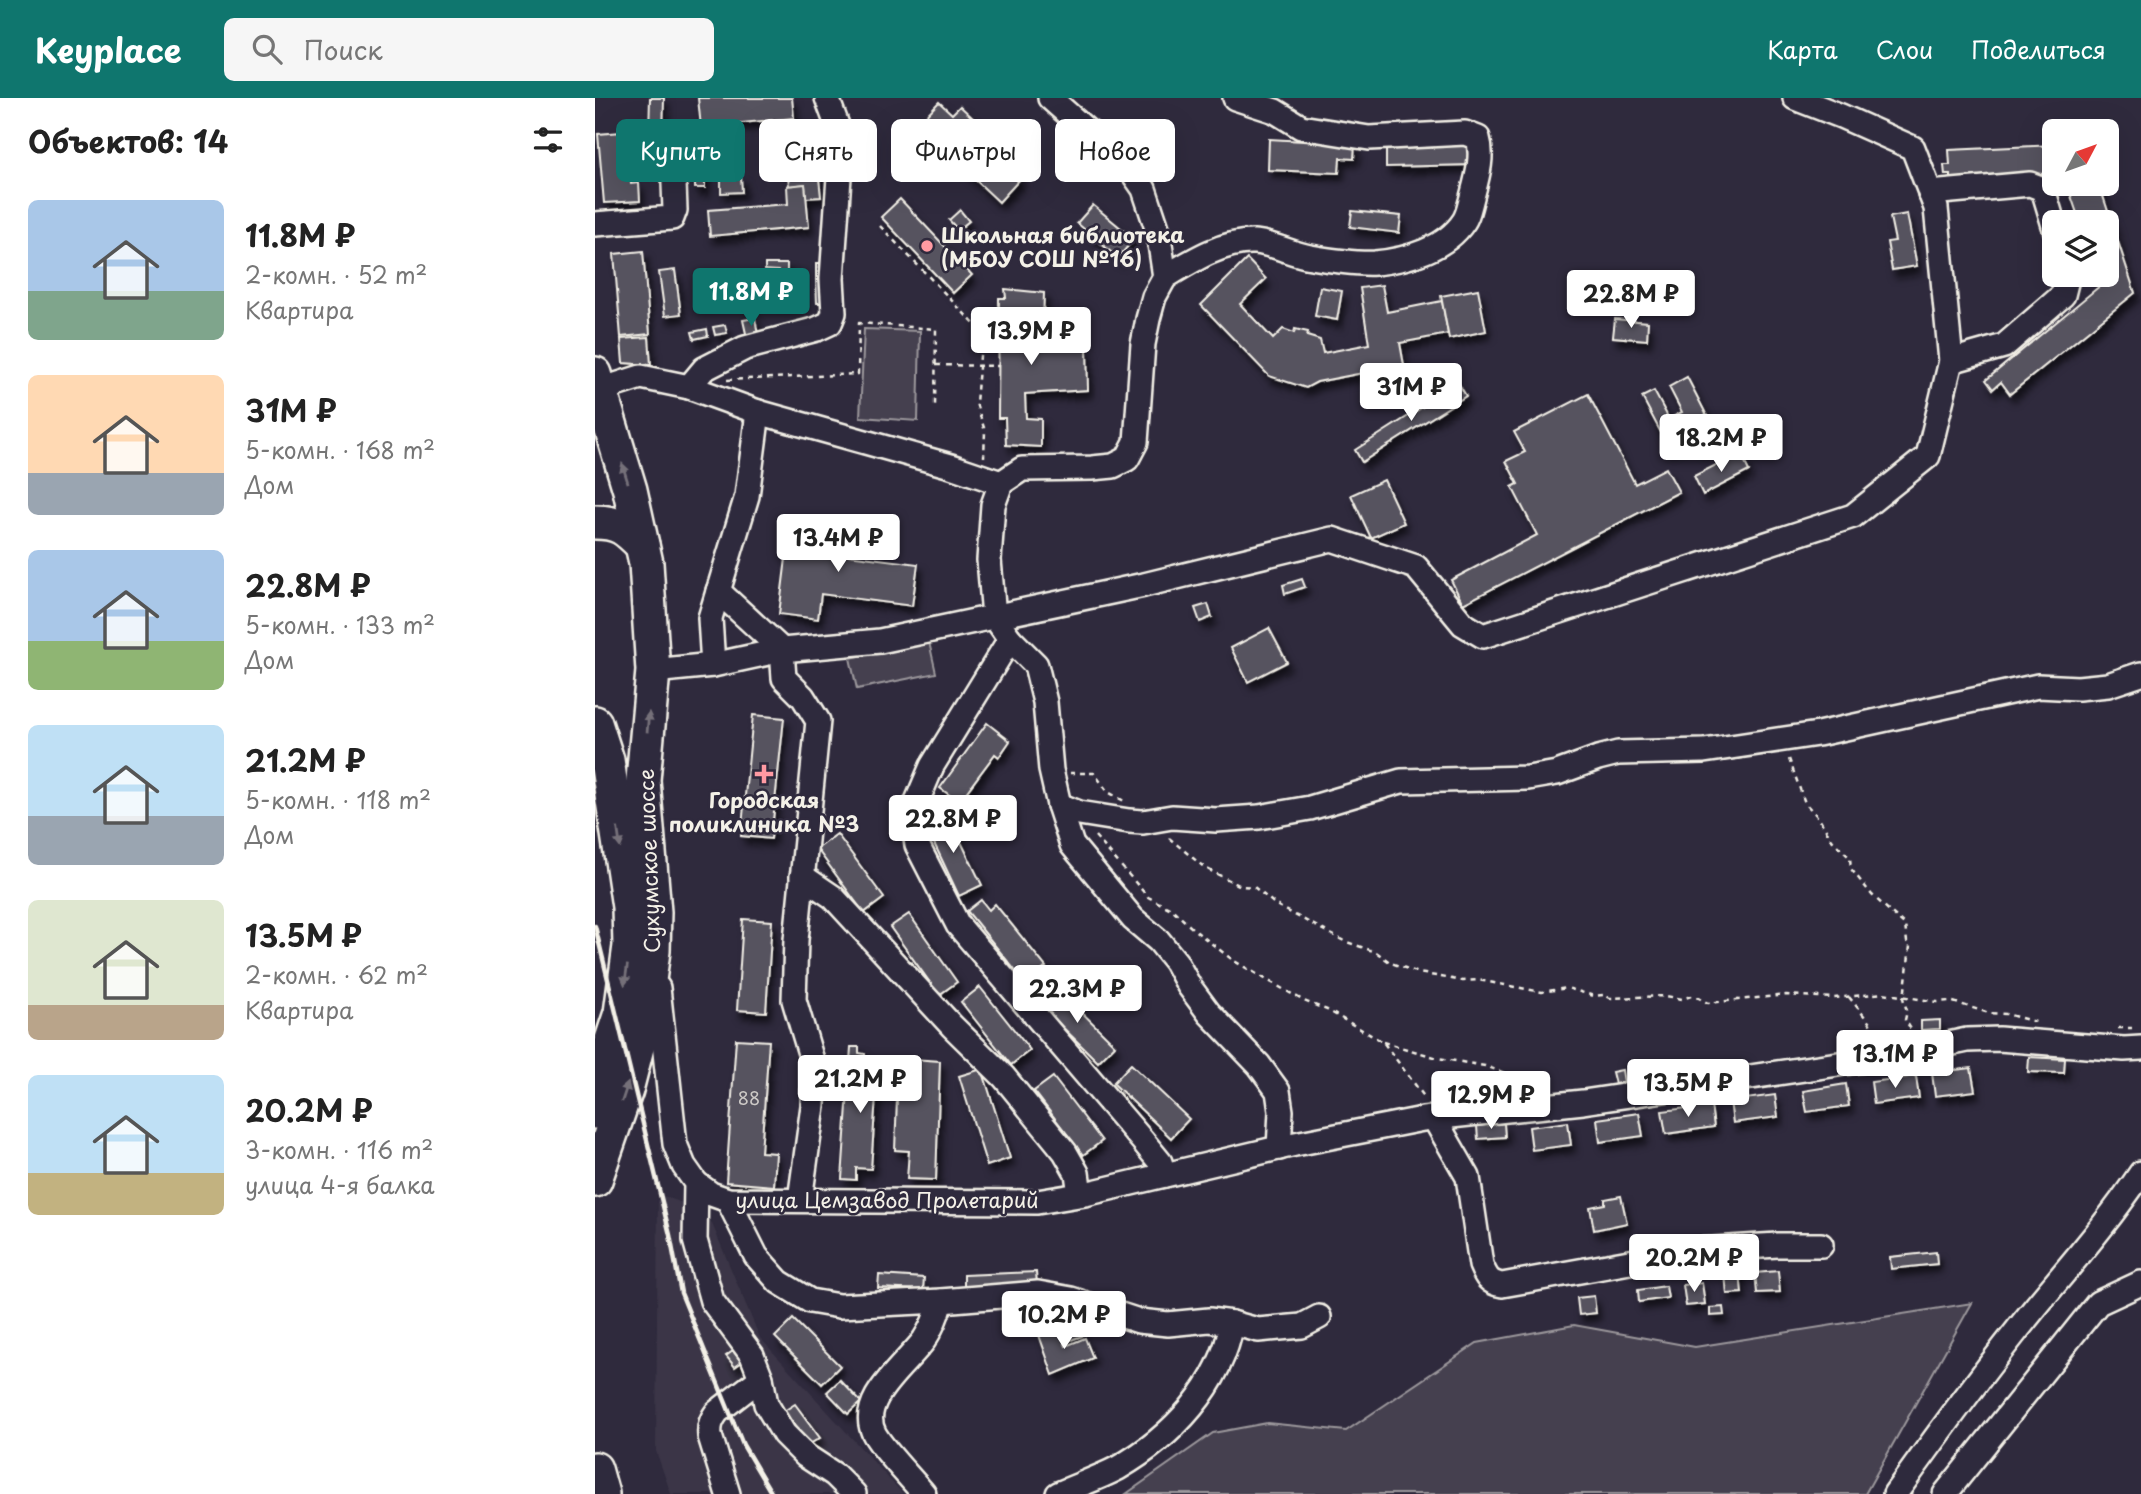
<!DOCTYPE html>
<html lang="ru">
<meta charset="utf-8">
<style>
:root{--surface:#fff;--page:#f6f6f6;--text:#222;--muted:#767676;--accent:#0f766e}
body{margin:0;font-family:"Playpen Sans",sans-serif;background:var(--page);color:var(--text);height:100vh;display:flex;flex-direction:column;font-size:26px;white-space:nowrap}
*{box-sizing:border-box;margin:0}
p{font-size:23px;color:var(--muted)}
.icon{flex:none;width:38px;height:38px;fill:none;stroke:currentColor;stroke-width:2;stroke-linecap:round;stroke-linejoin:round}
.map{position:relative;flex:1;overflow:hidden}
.sheet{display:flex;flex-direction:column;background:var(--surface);width:595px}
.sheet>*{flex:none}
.guide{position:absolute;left:21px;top:21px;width:665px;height:63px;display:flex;gap:14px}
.needle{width:46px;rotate:49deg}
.fabs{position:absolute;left:1447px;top:21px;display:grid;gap:14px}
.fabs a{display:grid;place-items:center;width:77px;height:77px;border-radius:10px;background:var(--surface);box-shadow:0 7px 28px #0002;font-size:35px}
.price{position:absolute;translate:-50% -60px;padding:0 16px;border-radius:7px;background:#fff;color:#222;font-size:23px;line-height:46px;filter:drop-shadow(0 2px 4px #0008)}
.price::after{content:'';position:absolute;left:50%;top:42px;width:21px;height:16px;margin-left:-10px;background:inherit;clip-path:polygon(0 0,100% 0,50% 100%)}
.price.current{background:var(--accent);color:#fff}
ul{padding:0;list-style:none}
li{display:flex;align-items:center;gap:21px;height:175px;padding:0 28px}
li span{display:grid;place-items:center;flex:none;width:196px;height:140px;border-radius:10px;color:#555}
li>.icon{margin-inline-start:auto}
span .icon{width:84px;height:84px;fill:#fffc;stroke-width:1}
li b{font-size:30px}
h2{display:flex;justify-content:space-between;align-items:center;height:84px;padding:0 28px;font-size:30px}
.chip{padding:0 24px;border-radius:10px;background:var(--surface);box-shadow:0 7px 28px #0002;font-size:24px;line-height:63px}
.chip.current{background:var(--accent);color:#fff}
header{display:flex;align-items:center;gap:42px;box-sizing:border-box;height:98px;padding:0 35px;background:var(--accent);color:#fff}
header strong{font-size:33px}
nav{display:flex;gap:38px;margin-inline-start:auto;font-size:24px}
.search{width:490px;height:63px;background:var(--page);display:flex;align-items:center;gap:18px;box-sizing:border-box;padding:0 24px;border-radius:10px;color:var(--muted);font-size:26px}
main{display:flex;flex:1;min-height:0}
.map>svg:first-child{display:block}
.built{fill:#3b3647}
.green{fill:#454050;stroke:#9c989c;stroke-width:2}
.building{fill:#56525f;stroke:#f4f1e8;stroke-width:2;filter:url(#shadow)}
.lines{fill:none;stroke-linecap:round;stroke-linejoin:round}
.minor-casing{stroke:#f4f1e8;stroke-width:28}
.highway-casing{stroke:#f4f1e8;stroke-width:38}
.path{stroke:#f4f1e8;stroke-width:2.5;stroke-dasharray:5 5;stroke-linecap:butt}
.minor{stroke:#2f2a3d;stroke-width:23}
.highway{stroke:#2f2a3d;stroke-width:33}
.rail{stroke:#f4f1e8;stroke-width:4.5}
.oneway{fill:#747079}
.poi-dot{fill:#ff9aa2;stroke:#2f2a3d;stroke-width:2.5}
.labels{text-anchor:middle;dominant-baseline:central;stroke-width:5;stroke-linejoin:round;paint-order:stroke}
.number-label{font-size:18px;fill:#ccc9c6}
.poi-label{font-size:21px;font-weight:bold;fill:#f4f1e8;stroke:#2f2a3d;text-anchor:start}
.street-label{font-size:21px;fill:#f4f1e8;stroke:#2f2a3d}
</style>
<header>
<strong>Keyplace</strong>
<div class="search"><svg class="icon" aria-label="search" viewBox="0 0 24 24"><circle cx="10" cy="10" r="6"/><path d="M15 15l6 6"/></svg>Поиск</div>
<nav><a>Карта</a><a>Слои</a><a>Поделиться</a></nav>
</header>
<main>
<section class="sheet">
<h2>Объектов: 14<svg class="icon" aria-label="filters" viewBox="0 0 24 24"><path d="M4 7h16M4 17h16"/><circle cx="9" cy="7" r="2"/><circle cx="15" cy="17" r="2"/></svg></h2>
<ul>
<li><span style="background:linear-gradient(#a9c7e8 65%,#7fa58c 0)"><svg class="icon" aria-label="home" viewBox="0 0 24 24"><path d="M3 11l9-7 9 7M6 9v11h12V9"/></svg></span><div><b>11.8M ₽</b><p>2-комн. · 52 m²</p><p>Квартира</p></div></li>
<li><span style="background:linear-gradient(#ffd9b3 70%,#9aa5b1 0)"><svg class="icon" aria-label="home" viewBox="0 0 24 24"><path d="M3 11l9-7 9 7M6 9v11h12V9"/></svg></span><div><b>31M ₽</b><p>5-комн. · 168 m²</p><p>Дом</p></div></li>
<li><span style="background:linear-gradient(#a9c7e8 65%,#8fb573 0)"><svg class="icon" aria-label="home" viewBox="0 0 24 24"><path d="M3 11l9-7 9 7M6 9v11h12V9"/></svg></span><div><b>22.8M ₽</b><p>5-комн. · 133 m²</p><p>Дом</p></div></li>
<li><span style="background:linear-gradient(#bfe0f5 65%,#9aa5b1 0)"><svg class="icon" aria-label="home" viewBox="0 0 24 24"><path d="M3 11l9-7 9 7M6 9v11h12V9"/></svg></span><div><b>21.2M ₽</b><p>5-комн. · 118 m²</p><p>Дом</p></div></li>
<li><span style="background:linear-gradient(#dfe7d0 75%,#b9a48a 0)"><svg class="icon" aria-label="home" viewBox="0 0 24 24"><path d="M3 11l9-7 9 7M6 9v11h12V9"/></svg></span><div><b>13.5M ₽</b><p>2-комн. · 62 m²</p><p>Квартира</p></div></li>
<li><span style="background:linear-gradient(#bfe0f5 70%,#c2b280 0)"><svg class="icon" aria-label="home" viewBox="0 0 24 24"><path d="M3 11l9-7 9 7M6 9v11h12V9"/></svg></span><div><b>20.2M ₽</b><p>3-комн. · 116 m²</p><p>улица 4-я балка</p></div></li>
</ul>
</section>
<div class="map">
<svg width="1546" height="1396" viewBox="0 0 1546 1396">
<defs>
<filter id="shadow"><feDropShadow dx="4" dy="7" stdDeviation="3.5" flood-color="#0009"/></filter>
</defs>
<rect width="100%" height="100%" fill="#2f2a3d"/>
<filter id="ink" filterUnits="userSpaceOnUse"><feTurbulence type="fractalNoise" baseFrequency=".0143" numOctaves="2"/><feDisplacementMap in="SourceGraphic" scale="14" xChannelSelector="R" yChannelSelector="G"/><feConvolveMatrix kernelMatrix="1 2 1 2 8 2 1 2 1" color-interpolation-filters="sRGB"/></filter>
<g filter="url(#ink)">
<!-- built -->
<polygon class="built" points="63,1096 112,1114 165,1240 308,1396 76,1396 61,1353"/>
<!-- green -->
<g class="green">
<polygon points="269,231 325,233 323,323 265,319"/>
<polygon points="334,544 341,575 262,591 255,560"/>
<polygon points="1377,1205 1270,1396 531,1396 618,1335 672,1325 751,1333 882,1245 979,1227 1100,1249"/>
</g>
<!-- building -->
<g class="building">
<polygon points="55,0 69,0 68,36 54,35"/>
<polygon points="103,0 197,0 199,20 106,29"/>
<polygon points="344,4 357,16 365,8 379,21 371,29 384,41 391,33 408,48 400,57 426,80 404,104 322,27"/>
<polygon points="39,33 41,50 33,51 36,86 44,85 45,103 9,105 3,36"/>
<polygon points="674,41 760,46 759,61 745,60 744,75 673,72"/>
<polygon points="102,44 113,50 105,64 94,57"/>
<polygon points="877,44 878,67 791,69 791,45"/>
<polygon points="1460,47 1460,75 1356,81 1356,77 1350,77 1349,67 1355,67 1354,52"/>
<polygon points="222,62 226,99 211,100 210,86 194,88 192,65"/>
<polygon points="100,67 110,68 110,90 100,90"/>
<polygon points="146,78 147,94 126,95 126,79"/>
<polygon points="210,86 214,129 115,138 113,112 193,106 192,88"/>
<polygon points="1472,86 1504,86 1540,195 1415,296 1406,284 1398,291 1391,282 1506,187 1503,177 1512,177 1512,124 1485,124"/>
<polygon points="305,101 377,177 358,195 286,119"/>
<polygon points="498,107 539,141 523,160 482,125"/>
<polygon points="365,112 374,123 363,132 354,122"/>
<polygon points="757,113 806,118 804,135 755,129"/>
<polygon points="1312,116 1322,168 1297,172 1292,144 1300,143 1295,119"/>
<polygon points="48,153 55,236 26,239 19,156"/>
<polygon points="652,161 671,181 645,206 678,241 688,231 699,235 700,231 713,234 712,238 725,242 728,255 774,246 765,190 787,187 792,214 847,203 853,236 805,245 809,267 722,284 711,290 674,278 606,207"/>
<rect x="221" y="165" width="9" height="17"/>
<polygon points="170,166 192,166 192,204 184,204 184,173 170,172"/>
<polygon points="80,172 86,216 70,218 64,174"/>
<polygon points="221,182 230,182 231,205 222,205"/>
<polygon points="725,189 747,193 742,222 720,218"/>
<polygon points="410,191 449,195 448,225 432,225 433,251 492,250 493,292 430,296 431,320 446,321 446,349 411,347 410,320 403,320 404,200 411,200"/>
<polygon points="883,191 891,233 854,241 846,198"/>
<polygon points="160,220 163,237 152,240 148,222"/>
<polygon points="1020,221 1053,224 1052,242 1018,239"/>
<polygon points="130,227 132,235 120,237 118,229"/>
<polygon points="112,231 113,238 99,241 97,234"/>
<polygon points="54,239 56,267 28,265 26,241"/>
<polygon points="1092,279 1125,343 1107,352 1098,334 1073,348 1047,299 1059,293 1074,321 1087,314 1074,289"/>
<polygon points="864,286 871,298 767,364 760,352"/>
<polygon points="993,296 1040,386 1071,370 1084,394 868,506 856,482 942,437 917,389 923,386 911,363 930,354 919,334"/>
<polygon points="1145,355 1154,373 1108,397 1099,378"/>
<polygon points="789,382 809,425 776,440 756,397"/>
<polygon points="196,421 233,426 229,454 323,466 317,508 226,496 223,521 184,516"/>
<polygon points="707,481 710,489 690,496 688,487"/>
<polygon points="613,506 617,519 605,524 600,510"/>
<polygon points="674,530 692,564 653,584 636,550"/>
<polygon points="158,617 189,620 176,741 146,738"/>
<polygon points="392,625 415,643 404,659 400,656 364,704 345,690"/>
<polygon points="352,715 387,787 364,798 330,726"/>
<polygon points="242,736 289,800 269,815 222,751"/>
<polygon points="386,802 394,812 400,806 451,869 431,886 372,813"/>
<polygon points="314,816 362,884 344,897 295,829"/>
<polygon points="148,821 177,823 171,914 142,912"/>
<polygon points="385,889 435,952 416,967 366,904"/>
<polygon points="461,889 520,947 503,964 445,907"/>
<polygon points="1345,922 1345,931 1326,932 1326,923"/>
<polygon points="141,941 174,943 166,1054 181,1055 179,1088 131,1084"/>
<polygon points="256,949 264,949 264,955 270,956 270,967 283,968 276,1071 261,1070 261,1082 247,1081"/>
<polygon points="1434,959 1470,961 1469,975 1433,974"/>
<polygon points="317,961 345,963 341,1082 312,1081 314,1053 300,1052 303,975 317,976"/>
<polygon points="1111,965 1114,977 1100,981 1096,969"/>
<polygon points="536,966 594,1021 576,1040 518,985"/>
<polygon points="1376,970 1380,993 1340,998 1337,975"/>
<polygon points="387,971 415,1060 392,1068 364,978"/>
<polygon points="1027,972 1029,984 1020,986 1017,974"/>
<polygon points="1044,973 1046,986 1037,988 1034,975"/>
<polygon points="1321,978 1324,1000 1279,1006 1276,984"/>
<polygon points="458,979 507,1043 488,1057 439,993"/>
<polygon points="1251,986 1254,1008 1212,1014 1208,993"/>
<polygon points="1180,997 1183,1019 1138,1025 1135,1003"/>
<polygon points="1116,1007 1119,1029 1071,1036 1067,1013"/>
<polygon points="1044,1015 1048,1038 1005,1044 1002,1021"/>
<polygon points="973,1024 976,1047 937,1052 934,1029"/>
<polygon points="909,1025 910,1039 883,1041 882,1028"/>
<polygon points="1026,1098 1032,1125 999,1132 995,1109 1010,1106 1010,1101"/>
<polygon points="1341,1154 1342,1166 1296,1171 1295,1159"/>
<polygon points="1144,1166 1147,1195 1132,1196 1129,1167"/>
<polygon points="1183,1173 1185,1194 1162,1195 1160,1175"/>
<polygon points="441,1174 442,1187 369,1190 369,1177"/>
<polygon points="284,1177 329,1180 328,1192 283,1190"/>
<polygon points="1107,1185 1110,1206 1091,1208 1088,1187"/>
<polygon points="1071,1188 1073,1200 1044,1204 1043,1192"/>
<polygon points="999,1198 1001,1215 984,1217 982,1200"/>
<polygon points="1128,1209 1129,1217 1115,1218 1115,1210"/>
<polygon points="479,1215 487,1238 473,1243 465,1220"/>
<polygon points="198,1221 245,1268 227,1286 180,1239"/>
<polygon points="463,1229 471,1248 490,1240 498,1260 458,1277 444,1237"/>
<polygon points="142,1250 151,1261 140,1269 131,1258"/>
<polygon points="245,1282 266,1304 253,1316 232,1294"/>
<polygon points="200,1306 225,1340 213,1347 189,1313"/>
</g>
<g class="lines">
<defs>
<g id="minor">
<polyline points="1335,95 1435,86 1448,91 1460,131"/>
<polyline points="0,126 77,120 80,112 78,59"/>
<path d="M570,179C595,164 627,143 659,144C678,145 696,156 716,159C734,162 761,166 780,165C811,162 851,151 869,123C873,117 874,110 876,103C881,83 889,60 883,40L870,35L774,40L706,29L680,13L640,0"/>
<polyline points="1356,263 1409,248 1468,197 1473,177"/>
<polyline points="94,289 109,271 150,250 222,231 235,225 239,215 237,181 246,50 242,27 232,0"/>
<polyline points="5,292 46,279 94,289 163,314 356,368 406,385"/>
<polyline points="406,385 398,407 394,462 399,518 415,541 337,668 320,708 319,726 322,747 363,827 547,1042 565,1064 569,1077"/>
<polyline points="406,385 427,371 497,370 518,368 532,361 541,344 548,246 553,221 559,199 570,179 563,133 549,91 526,58 491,32 455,0"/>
<polyline points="123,493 187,552 189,580 208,599 223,623 201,842 199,902 219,969 218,1008 205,1102"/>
<polyline points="415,541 441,567 450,604 456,672 464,707 477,747 538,821 564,843 581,864 594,888 614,915 664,967 683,993 686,1013 684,1050"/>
<polyline points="118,567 115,520 152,398 163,314"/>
<polyline points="58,573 118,567 187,552 285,543 549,487 737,441 821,469 868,526 888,538 1258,418 1333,358 1356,263 1341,110 1318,50 1246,18 1200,0"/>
<polyline points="464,707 484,715 534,723 548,724 577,719 621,722 664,719 715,710 806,683 933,680 962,675 1003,660 1023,655 1109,653 1223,636 1443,588 1483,590 1513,587 1546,576"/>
<polyline points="207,778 238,799 357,928 409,979 470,1054 482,1075 485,1096"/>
<polyline points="63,890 80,1046 89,1068 101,1085 100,1142 117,1203 157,1257 166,1280 171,1306 189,1336 211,1358 240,1377 259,1396"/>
<path d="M839,1020L873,1079L886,1167C891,1179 894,1185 907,1187L1101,1152L1183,1147H1226"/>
<polyline points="101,1085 116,1096 133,1102 442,1104 490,1096 700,1046 828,1021 988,1004 1297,958 1372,942 1404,941 1529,951 1546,950"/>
<polyline points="133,1102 161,1158 184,1184 215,1203 244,1208 346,1203 443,1195 476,1201 544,1223 573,1226 614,1222 637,1225 663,1232 707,1228 724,1219"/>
<path d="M133,1396L115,1338C114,1328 116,1322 122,1314L166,1280"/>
<path d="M329,1396C315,1379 291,1355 280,1337C260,1303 311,1267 329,1242C337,1230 342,1217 346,1203"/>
<path d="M463,1396C483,1387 504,1380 523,1370C577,1339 626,1288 637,1225"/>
<path d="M1300,1396C1345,1333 1391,1270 1439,1211C1476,1166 1514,1123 1546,1075"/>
<polyline points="1350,1396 1503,1205 1546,1185"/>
</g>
<g id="highway">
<polyline points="0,276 35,392 51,465 58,573 48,682 59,814 58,853 48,926 31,992 0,1082"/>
<path d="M0,424C24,424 31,431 47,447"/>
<polyline points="0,625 12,662 34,809 35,848 26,915 17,942 0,1014"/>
<polyline points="0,1371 7,1396"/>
</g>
</defs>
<!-- minor casing -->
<use href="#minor" class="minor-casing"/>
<!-- highway casing -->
<use href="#highway" class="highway-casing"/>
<!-- path -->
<g class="path">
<polyline points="285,128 387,234 381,305 390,333 389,359"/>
<polyline points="341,267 404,268"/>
<polyline points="132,282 263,276 264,225 341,231 340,308"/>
<polyline points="1194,661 1210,705 1223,719 1237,742 1255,760 1256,771 1277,797 1310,827 1312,844 1315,848 1310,892 1308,900 1312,913 1310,922 1318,934"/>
<polyline points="475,675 499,675 513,694 529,703"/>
<polyline points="500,738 553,799 578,812 598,831 639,863 709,903 732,912 788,944 831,1001"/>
<polyline points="574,740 610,770 646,788 659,789 681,807 749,843 781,854 796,865 824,875 868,883 883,882 947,894 972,890 999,898 1009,897 1015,900 1071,898 1087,901 1096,898 1104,900 1113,905 1191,897 1239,900 1288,895 1342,904 1355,903 1394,915 1411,916 1441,924"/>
<polyline points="1254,899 1274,924 1284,941"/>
<polyline points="1523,930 1537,930"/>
<polyline points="788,944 843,960 890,968 950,989"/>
</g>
<!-- minor -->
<use href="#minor" class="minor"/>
<!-- highway -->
<use href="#highway" class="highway"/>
<!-- rail -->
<polyline class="rail" points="0,828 75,1137 86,1195 148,1347 177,1396"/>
</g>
<!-- one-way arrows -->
<defs><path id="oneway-solid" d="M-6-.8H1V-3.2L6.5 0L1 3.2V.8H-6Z" transform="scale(1.75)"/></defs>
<g class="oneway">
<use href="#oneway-solid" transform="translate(30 375) rotate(-107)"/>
<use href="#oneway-solid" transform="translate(53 624) rotate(-85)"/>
<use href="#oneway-solid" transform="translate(24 740) rotate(82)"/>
<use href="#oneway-solid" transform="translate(31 877) rotate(98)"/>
<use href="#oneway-solid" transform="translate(30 994) rotate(-72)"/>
</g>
</g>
<!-- markers -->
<g class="poi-dot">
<circle cx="332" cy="148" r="7"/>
<path d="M165.5 665.5h7v7h7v7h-7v7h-7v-7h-7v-7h7z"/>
</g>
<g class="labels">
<!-- number labels -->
<g class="number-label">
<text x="154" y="999">88</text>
</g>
<!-- poi labels -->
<g class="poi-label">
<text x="346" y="136">Школьная библиотека<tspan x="346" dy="24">(МБОУ СОШ №16)</tspan></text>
<text x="169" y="701" text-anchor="middle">Городская<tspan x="169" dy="24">поликлиника №3</tspan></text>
</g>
<!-- street labels -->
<g class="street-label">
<text transform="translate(53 763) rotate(-92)">Сухумское шоссе</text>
<text x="292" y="1101">улица Цемзавод Пролетарий</text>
</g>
</g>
</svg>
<div class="fabs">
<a><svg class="needle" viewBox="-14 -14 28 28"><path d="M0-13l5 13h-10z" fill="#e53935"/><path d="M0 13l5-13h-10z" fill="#767676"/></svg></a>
<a><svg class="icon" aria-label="layers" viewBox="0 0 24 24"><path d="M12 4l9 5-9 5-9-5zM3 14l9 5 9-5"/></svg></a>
</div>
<b class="price current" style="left:156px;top:230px">11.8M ₽</b>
<b class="price" style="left:1036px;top:232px">22.8M ₽</b>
<b class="price" style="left:436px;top:269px">13.9M ₽</b>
<b class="price" style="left:816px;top:325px">31M ₽</b>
<b class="price" style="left:1126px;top:376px">18.2M ₽</b>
<b class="price" style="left:243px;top:476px">13.4M ₽</b>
<b class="price" style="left:358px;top:757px">22.8M ₽</b>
<b class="price" style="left:482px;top:927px">22.3M ₽</b>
<b class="price" style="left:1300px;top:992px">13.1M ₽</b>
<b class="price" style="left:265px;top:1017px">21.2M ₽</b>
<b class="price" style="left:1093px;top:1021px">13.5M ₽</b>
<b class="price" style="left:896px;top:1033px">12.9M ₽</b>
<b class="price" style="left:1099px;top:1196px">20.2M ₽</b>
<b class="price" style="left:469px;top:1253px">10.2M ₽</b>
<div class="guide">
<a class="chip current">Купить</a>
<a class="chip">Снять</a>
<a class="chip">Фильтры</a>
<a class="chip">Новое</a>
</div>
</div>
</main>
